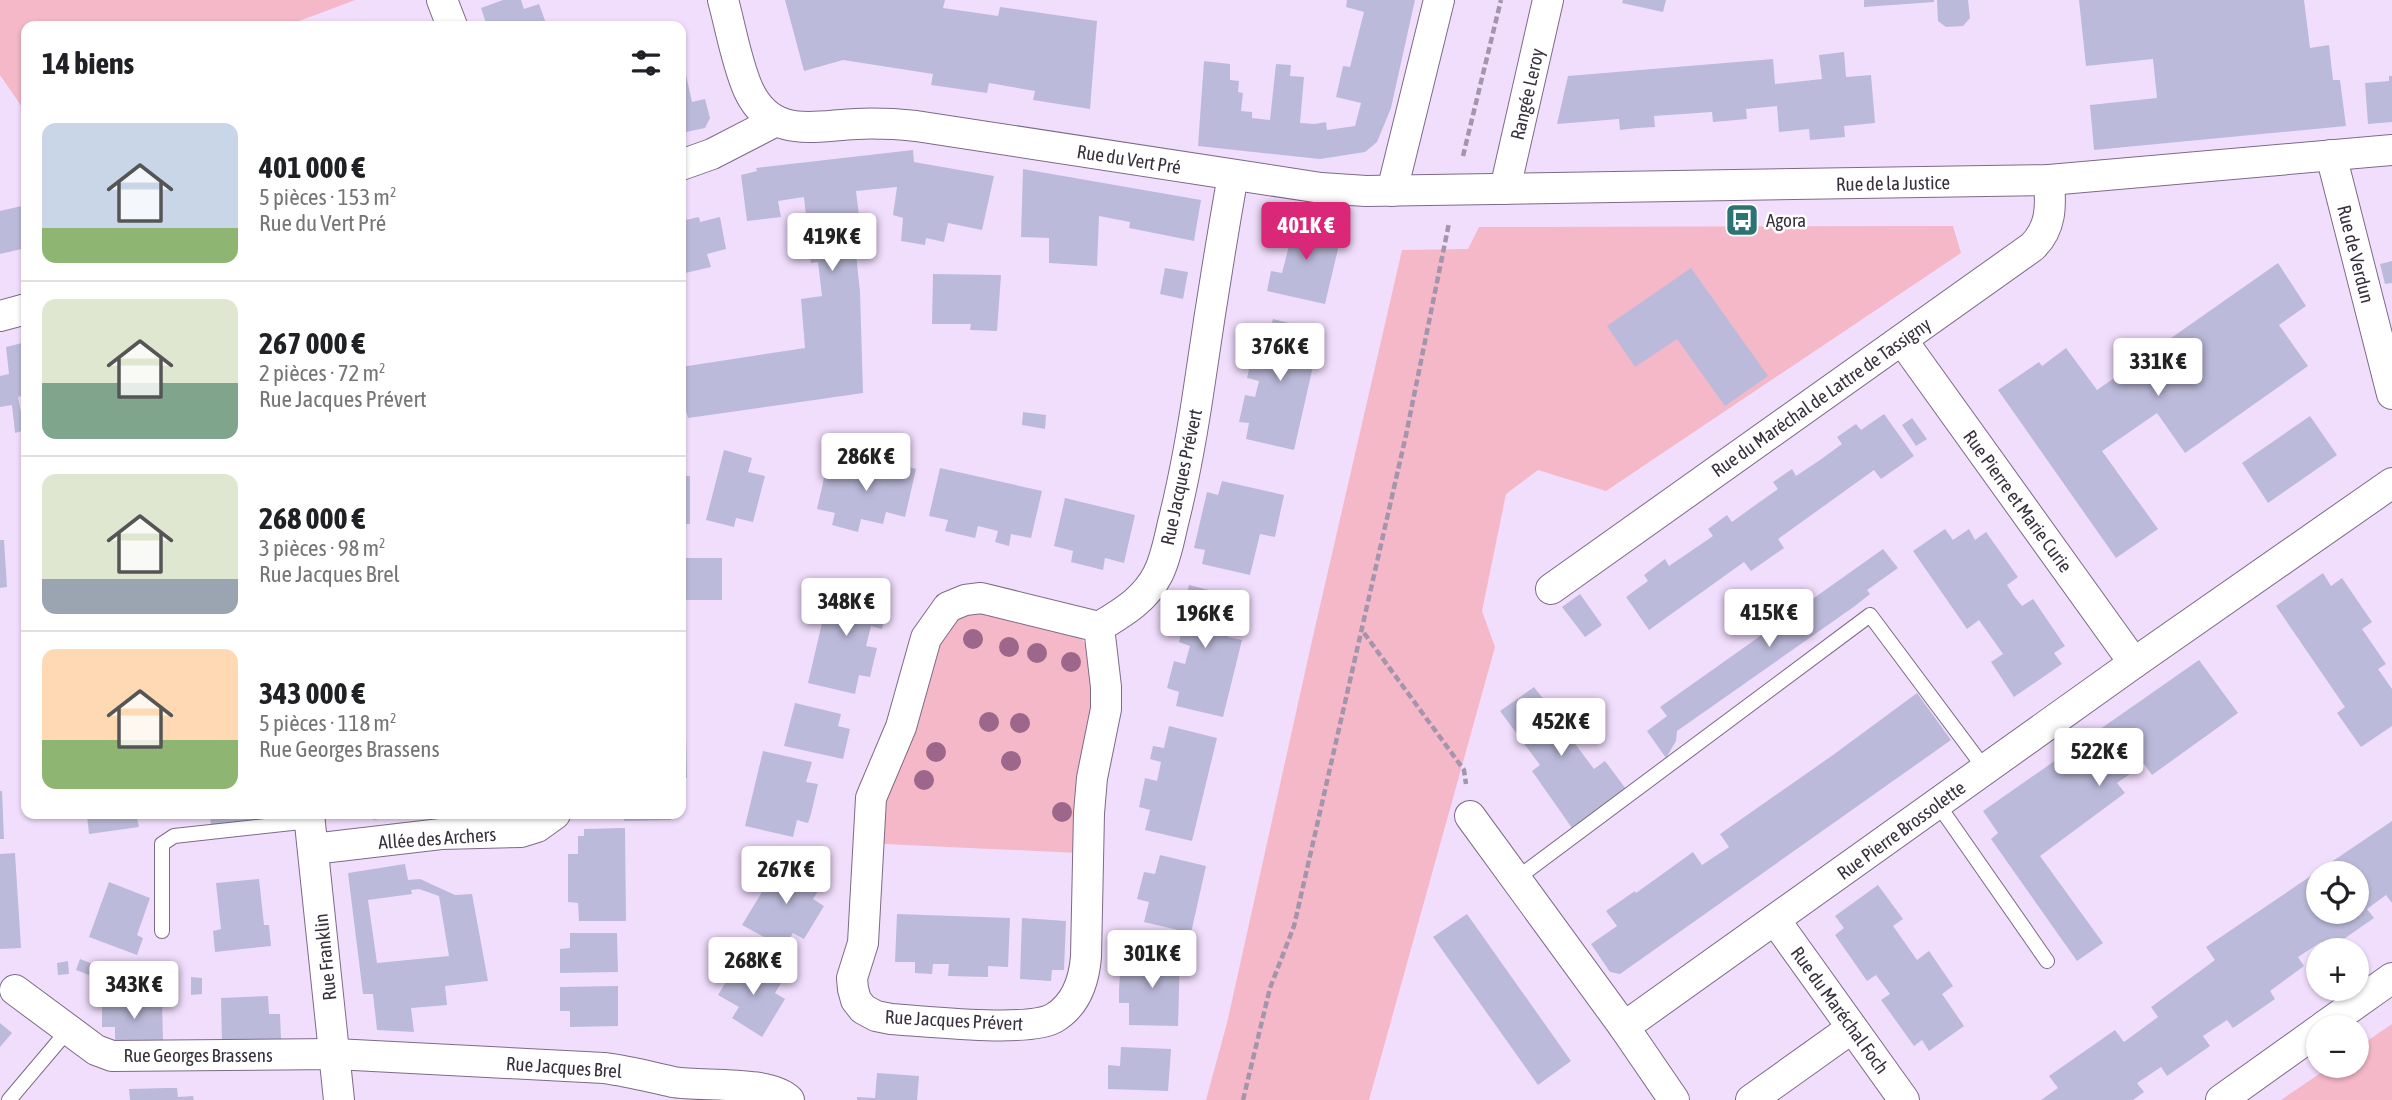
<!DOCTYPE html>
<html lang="fr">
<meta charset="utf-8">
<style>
:root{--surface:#fff;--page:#f6f6f6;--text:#202124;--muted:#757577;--line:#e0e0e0;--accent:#db2777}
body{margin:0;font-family:"Asap Condensed",sans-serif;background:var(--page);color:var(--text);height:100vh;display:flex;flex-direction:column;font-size:26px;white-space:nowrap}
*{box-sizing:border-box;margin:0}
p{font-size:23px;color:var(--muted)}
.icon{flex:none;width:38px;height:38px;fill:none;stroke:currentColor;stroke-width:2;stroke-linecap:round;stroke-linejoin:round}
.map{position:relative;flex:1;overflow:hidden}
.side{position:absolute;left:21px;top:21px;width:665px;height:798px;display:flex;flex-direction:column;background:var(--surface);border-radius:14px;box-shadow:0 2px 5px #0004}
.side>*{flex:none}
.tools{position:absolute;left:2306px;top:861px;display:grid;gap:14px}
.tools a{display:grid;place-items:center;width:63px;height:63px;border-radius:50%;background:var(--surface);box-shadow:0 2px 5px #0004;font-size:35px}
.price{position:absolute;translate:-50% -60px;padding:0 16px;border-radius:7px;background:#fff;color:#222;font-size:23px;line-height:46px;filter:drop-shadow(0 2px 4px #0008)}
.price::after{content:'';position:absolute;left:50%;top:42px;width:21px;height:16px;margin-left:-10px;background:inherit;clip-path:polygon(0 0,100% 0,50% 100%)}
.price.on{background:var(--accent);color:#fff}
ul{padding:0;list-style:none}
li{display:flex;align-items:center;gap:21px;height:175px;padding:0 21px}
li+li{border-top:2px solid var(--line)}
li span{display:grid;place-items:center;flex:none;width:196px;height:140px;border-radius:14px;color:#555}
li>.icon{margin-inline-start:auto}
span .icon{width:84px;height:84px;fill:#fffc;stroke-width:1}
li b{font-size:30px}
h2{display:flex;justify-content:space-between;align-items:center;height:84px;padding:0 21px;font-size:30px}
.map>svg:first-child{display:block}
.green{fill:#f5b8c9}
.building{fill:#bcbada;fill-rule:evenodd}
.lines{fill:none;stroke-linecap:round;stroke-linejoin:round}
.lane-casing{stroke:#7c6b86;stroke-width:16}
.street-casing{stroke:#7c6b86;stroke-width:32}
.path{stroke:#a395ac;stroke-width:4.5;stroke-dasharray:7 3.5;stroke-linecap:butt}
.lane{stroke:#fff;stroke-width:14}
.street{stroke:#fff;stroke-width:30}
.tree{fill:#9c678a}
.labels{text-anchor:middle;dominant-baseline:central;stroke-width:5;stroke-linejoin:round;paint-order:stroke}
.street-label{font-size:19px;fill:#38313d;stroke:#fff}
.poi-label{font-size:19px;fill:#38313d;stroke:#fff;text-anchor:start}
</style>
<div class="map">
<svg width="2392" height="1100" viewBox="0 0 2392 1100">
<rect width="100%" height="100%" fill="#f1defd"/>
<!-- green -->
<g class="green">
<polygon points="0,0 355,0 286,26 26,26 26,113 0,75"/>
<polygon points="1953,226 1961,253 1606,491 1538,470 1506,494 1482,611 1495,647 1369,1100 1206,1100 1227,1023 1311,645 1402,250 1468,249 1479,227"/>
<polygon points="981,610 1078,635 1091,650 1098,676 1078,853 884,844 886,794 936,651 950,625 964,615"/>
<polygon points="2392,1024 2392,1100 2281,1100 2331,1066 2357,1066 2357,1048"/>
</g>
<!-- building -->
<g class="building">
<polygon points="503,0 521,0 524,9 539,4 547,26 487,26 481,8"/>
<polygon points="785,0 945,0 943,8 998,16 1000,7 1097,21 1090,109 1033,100 1035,91 989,83 987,93 931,85 933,74 843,60 804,71"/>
<polygon points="1347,0 1415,0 1391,108 1377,142 1365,152 1320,159 1198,146 1204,61 1230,64 1230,80 1239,81 1238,92 1243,93 1241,111 1252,112 1252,118 1270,120 1276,64 1291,65 1290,76 1304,77 1300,123 1315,124 1326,122 1327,130 1355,126 1361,103 1336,97 1343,66 1350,67 1364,12 1346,7"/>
<polygon points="1623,0 1666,0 1663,12 1622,3"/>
<polygon points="1864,0 1934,0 1934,2 1864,7"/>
<polygon points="1937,0 1968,0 1970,18 1963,26 1946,27 1938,21"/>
<polygon points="2079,0 2304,0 2310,48 2329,45 2333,80 2340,80 2346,126 2094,150 2090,105 2157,98 2153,59 2086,66"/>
<polygon points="1844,52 1846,77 1871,75 1875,123 1844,126 1845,137 1810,140 1809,129 1779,132 1777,106 1746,109 1747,119 1713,122 1712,112 1654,116 1655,127 1637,128 1620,130 1619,119 1557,124 1568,76 1773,59 1775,84 1822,79 1819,55"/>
<polygon points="686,75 692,102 705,99 710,118 705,128 681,133 681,76"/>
<polygon points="2389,76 2392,76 2392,122 2368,124 2365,83 2389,81"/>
<polygon points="913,150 914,162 994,176 982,230 948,223 944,242 926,238 925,245 901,241 903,218 893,215 897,187 856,191 861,233 854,235 860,292 863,393 688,418 681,392 681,367 805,348 801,299 822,296 818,262 811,263 804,197 778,201 781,217 747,221 741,175 757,171 756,168"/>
<polygon points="1023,169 1201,200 1194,241 1129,228 1130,222 1099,216 1097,266 1049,263 1049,238 1021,237"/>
<polygon points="26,205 26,248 0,254 0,211"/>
<polygon points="699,217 700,222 720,217 726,249 707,254 711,267 681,274 681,221"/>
<polygon points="1284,219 1342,232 1325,304 1267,291 1271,271 1282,273 1290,242 1279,239"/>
<polygon points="2392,261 2392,283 2385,284 2380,264"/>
<polygon points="2278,263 2306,306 2279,325 2308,366 2185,453 2157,413 2102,451 2158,529 2116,558 1998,390 2039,362 2042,366 2066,348 2097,390"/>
<polygon points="1165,268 1188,272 1183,299 1160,294"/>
<polygon points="1691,268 1768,376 1725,406 1677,339 1635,367 1607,326"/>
<polygon points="933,274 1001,275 997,331 970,330 971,324 932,324"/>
<polygon points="1273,319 1321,331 1294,450 1246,439 1249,423 1239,422 1245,395 1255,397 1259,381 1247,378 1258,331 1269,333"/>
<polygon points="26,342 26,394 18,397 23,423 26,422 26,430 15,433 12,405 0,407 0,376 9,374 6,347"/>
<polygon points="1023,412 1046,415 1045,429 1022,425"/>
<polygon points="1884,414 1914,456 1881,479 1874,470 1778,539 1784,548 1751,571 1744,562 1649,630 1626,597 1648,581 1644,575 1665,559 1669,566 1713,536 1708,529 1727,515 1732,522 1754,506 1778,489 1773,482 1792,469 1796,476 1820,460 1842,444 1837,437 1856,424 1861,430"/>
<polygon points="2310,416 2337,455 2268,503 2242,463"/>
<polygon points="1912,418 1927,439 1916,446 1902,425"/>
<polygon points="724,450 752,458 748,472 765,476 753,522 736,518 734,527 706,520"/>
<polygon points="875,458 916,469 905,517 886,512 883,524 861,519 858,532 832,525 835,513 817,509 828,461 871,472"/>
<polygon points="940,468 1042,491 1031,538 1011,534 1009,546 995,542 998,531 978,526 975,538 945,531 948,520 929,516"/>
<rect x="681" y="476" width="9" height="48"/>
<polygon points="1222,481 1284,495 1275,537 1260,534 1250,575 1202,564 1205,550 1194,548 1207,492 1218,495"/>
<polygon points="1065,498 1135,515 1124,563 1105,558 1103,570 1071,562 1073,551 1054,546"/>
<polygon points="1945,529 1953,540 1969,529 1975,540 1986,532 2018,577 2007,585 2014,596 2022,606 2033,599 2065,646 2054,653 2062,664 2014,697 1991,662 2003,654 1979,620 1967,629 1913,551"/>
<polygon points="0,540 4,540 7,587 0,588"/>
<polygon points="1883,549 1898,568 1867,590 1870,594 1855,606 1677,731 1676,741 1666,758 1647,731 1667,716 1660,707"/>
<rect x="681" y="558" width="41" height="42"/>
<polygon points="2323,573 2331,586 2342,578 2372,622 2362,629 2386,664 2378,669 2392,689 2392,726 2361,747 2337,713 2345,707 2276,606"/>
<polygon points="832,580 879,591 874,611 885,614 882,629 871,626 866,646 877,648 870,677 859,675 855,694 808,683"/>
<polygon points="1189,585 1237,597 1228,637 1242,640 1223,717 1176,706 1179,692 1167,688 1174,661 1185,664 1190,646 1179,642 1183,626 1168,623 1175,596 1186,598"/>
<polygon points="1580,594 1602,625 1585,637 1562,607"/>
<polygon points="2199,660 2238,713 2152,775 2144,764 2117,783 2125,793 2040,856 2103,943 2077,961 1991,839 1998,833 1983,811"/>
<polygon points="1534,687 1555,714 1565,707 1584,733 1573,741 1594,769 1605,761 1626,789 1572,828 1532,771 1540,765 1500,711"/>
<polygon points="1917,693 1951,740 1620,974 1610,972 1591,944 1617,926 1606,911 1635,891 1636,893 1693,852 1702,865 1729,847 1720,834 1833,755"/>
<polygon points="795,703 841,714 838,726 850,729 843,759 784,746"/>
<polygon points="1169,726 1217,738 1192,841 1145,830 1150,810 1139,807 1145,778 1157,781 1161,762 1150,759 1153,746 1164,748"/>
<polygon points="686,735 687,778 681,778 681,736"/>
<polygon points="763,751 812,762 806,782 818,784 811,814 808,823 797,820 793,837 745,826"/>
<polygon points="0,791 2,791 4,839 0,839"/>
<polygon points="93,814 143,814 144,817 137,818 139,827 89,834 87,816"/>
<polygon points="210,814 256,814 257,820 211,827"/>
<polygon points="372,814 405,814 405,815 373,820"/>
<polygon points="624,814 671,814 671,820 624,821"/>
<path d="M2392,821V903L2386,895L2367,909L2374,918L2328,950L2321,942L2298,957L2304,966L2270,991L2275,999L2233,1028L2227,1020L2203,1036L2210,1046L2167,1076L2161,1067L2137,1083L2144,1092L2133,1100H2041L2058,1088L2049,1076L2115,1030L2124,1042L2158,1017L2151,1007L2215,960L2206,947ZM2319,873H2357V912H2319Z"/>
<polygon points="625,828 626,921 579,921 578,903 568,902 568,854 578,854 578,836 584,836 584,829"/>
<polygon points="15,853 21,948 0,949 0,854"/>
<polygon points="1160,855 1206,866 1191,933 1144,922 1149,902 1137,899 1144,872 1155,874"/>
<polygon points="782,859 823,883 813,899 824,906 804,939 793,933 784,948 742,925"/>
<path d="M405,864L408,880L420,879L455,895L472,894L488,981L445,986L447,1005L411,1008L414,1032L377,1030L373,994H363L348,873ZM419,889L439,896L449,956L377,963L368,900L412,894L411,890Z"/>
<polygon points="259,879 264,925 269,925 271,946 215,952 213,931 221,929 216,883"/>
<polygon points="109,882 150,898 137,935 143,938 137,955 89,937"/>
<polygon points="1878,885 1903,919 1893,926 1917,960 1929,951 1953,986 1942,994 1964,1026 1929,1051 1922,1040 1914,1046 1881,1000 1890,994 1876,975 1867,981 1835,935 1844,928 1835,916"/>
<polygon points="897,914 1010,918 1008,967 988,966 988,977 948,976 949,964 933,964 932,974 915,973 915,962 895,962"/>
<polygon points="1467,914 1571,1061 1538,1085 1433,937"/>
<polygon points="1022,918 1066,921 1064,970 1052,970 1051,981 1020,979"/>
<polygon points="570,933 617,933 618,972 560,973 560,949 570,948"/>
<polygon points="1131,954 1180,956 1178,1026 1129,1025 1129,1003 1119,1003 1119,989 1120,974 1131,975"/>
<polygon points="80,959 93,964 89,975 76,970"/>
<polygon points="740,959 781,983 775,993 785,999 762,1037 732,1018 739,1007 718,995"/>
<polygon points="68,961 69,974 58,975 57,963"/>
<polygon points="191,977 202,978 202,994 191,995"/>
<polygon points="618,986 618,1026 570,1027 570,1011 560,1011 560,987"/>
<polygon points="268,996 269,1014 280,1014 281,1039 222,1041 221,998"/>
<polygon points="162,1001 163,1043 115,1044 115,1027 102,1027 102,1002"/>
<polygon points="0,1023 12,1033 0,1047"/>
<polygon points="1121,1047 1171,1049 1168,1091 1108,1089 1108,1065 1120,1066"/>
<polygon points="877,1073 919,1076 917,1100 857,1100 857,1097 875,1098"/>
<polygon points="166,1088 177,1088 178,1097 193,1096 194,1100 130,1100 129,1089"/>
</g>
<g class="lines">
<defs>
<g id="lane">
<polyline points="1937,803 2047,961"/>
<polyline points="1516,879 1870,615 1985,769"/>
<polyline points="162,931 162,844 174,836 310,821"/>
<polyline points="9,1100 69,1029"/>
</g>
<g id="street">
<polyline points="442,0 452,26"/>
<path d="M723,0C731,29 736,61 748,89C771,139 811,126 856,124C876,123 896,124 916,126L1321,188L1366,191L2049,180L2392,150"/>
<polyline points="2331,155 2392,394"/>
<polyline points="681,165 712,154 776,121"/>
<polyline points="1505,189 1548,0"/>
<polyline points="1392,191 1439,0"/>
<polyline points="0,316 26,309"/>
<polyline points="1902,340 2134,663"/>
<path d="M1551,589L2032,247C2052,228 2051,205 2049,180"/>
<path d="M1099,627L1106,687V709L1092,778L1089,813L1086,957C1084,980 1076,1005 1054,1018C1028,1033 926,1021 891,1019L876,1016L863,1009L856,1000L853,989L852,978L863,943L871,798L901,727L926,638L948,607L965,600L981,598L1099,627C1122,613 1145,600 1158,574C1166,558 1169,540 1173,523C1185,476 1193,429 1200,381C1210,312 1221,243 1233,175"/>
<polyline points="309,814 339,1100"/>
<polyline points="1470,816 1624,1027 2134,663 2392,483"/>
<polyline points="313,849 441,834 521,832 537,827 555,814"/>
<polyline points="1775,920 1904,1100"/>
<path d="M15,990L96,1050L112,1056L335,1054L604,1068C628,1071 650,1077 673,1082C702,1087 770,1080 789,1100"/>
<polyline points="1624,1027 1674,1100"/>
<polyline points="2323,1027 2392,978"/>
<polyline points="1751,1100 1852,1028"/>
<polyline points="2221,1100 2319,1030"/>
</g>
</defs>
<!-- lane casing -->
<use href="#lane" class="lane-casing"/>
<!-- street casing -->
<use href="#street" class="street-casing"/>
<!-- path -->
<g class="path">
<polyline points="1463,156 1501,0"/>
<polyline points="1364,633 1464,770 1466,784"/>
<polyline points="1243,1100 1270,988 1294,926 1406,435 1449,223"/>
</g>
<!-- lane -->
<use href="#lane" class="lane"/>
<!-- street -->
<use href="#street" class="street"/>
</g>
<!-- trees -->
<g class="tree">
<circle cx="973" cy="639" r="10"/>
<circle cx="1009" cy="647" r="10"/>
<circle cx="1037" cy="653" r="10"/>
<circle cx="1071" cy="662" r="10"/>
<circle cx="989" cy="722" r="10"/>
<circle cx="1020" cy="723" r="10"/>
<circle cx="936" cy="752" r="10"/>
<circle cx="1011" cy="761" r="10"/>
<circle cx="924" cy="780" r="10"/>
<circle cx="1062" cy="812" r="10"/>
</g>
<!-- icons -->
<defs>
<symbol id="bus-square" viewBox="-11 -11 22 22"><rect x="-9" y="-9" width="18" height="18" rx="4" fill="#2a7473" stroke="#fff"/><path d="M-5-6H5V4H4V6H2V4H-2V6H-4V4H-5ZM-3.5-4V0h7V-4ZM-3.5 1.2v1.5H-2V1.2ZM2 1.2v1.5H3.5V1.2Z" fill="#fff"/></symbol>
</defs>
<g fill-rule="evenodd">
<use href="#bus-square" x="1723" y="201" width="38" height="38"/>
</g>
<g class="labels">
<!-- street labels -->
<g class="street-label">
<text transform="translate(1527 94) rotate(-77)">Rangée Leroy</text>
<text transform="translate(1129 159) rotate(9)">Rue du Vert Pré</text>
<text transform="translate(1893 183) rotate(-1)">Rue de la Justice</text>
<text transform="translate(2356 254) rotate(76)">Rue de Verdun</text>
<text transform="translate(1821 397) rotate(-35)">Rue du Maréchal de Lattre de Tassigny</text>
<text transform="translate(1181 477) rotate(-78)">Rue Jacques Prévert</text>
<text transform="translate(2018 501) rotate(54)">Rue Pierre et Marie Curie</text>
<text transform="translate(1901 830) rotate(-36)">Rue Pierre Brossolette</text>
<text transform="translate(437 838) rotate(-4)">Allée des Archers</text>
<text transform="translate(325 957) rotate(-96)">Rue Franklin</text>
<text transform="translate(1840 1010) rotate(54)">Rue du Maréchal Foch</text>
<text transform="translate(954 1020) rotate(3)">Rue Jacques Prévert</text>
<text x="198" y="1055">Rue Georges Brassens</text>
<text transform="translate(564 1067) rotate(4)">Rue Jacques Brel</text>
</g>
<!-- poi labels -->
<g class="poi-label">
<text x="1766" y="220">Agora</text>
</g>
</g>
</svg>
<div class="tools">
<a><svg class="icon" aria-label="locate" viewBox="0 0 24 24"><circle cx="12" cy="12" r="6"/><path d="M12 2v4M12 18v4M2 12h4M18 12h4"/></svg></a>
<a>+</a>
<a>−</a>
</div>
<b class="price on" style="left:1306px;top:262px">401K €</b>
<b class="price" style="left:832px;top:273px">419K €</b>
<b class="price" style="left:1280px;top:383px">376K €</b>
<b class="price" style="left:2158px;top:398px">331K €</b>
<b class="price" style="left:866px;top:493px">286K €</b>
<b class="price" style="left:846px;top:638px">348K €</b>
<b class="price" style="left:1769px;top:649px">415K €</b>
<b class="price" style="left:1205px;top:650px">196K €</b>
<b class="price" style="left:1561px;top:758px">452K €</b>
<b class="price" style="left:2099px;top:788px">522K €</b>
<b class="price" style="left:786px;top:906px">267K €</b>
<b class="price" style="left:1152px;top:990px">301K €</b>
<b class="price" style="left:753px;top:997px">268K €</b>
<b class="price" style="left:134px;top:1021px">343K €</b>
<section class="side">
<h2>14 biens<svg class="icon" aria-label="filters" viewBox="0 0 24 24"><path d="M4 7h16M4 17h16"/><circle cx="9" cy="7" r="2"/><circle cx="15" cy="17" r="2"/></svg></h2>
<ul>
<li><span style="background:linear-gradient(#c9d6e8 75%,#8fb573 0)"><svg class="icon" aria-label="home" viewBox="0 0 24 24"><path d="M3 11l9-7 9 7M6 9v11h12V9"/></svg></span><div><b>401 000 €</b><p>5 pièces · 153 m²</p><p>Rue du Vert Pré</p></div></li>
<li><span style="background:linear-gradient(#dfe7d0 60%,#7fa58c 0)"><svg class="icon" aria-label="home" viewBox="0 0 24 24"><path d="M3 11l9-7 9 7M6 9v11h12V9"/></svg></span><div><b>267 000 €</b><p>2 pièces · 72 m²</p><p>Rue Jacques Prévert</p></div></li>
<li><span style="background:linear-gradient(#dfe7d0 75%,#9aa5b1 0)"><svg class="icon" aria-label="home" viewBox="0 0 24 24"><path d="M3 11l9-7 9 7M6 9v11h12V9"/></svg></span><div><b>268 000 €</b><p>3 pièces · 98 m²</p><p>Rue Jacques Brel</p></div></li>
<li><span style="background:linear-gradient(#ffd9b3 65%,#8fb573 0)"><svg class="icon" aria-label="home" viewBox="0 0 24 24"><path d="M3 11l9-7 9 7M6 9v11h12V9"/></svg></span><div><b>343 000 €</b><p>5 pièces · 118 m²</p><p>Rue Georges Brassens</p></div></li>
</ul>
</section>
</div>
